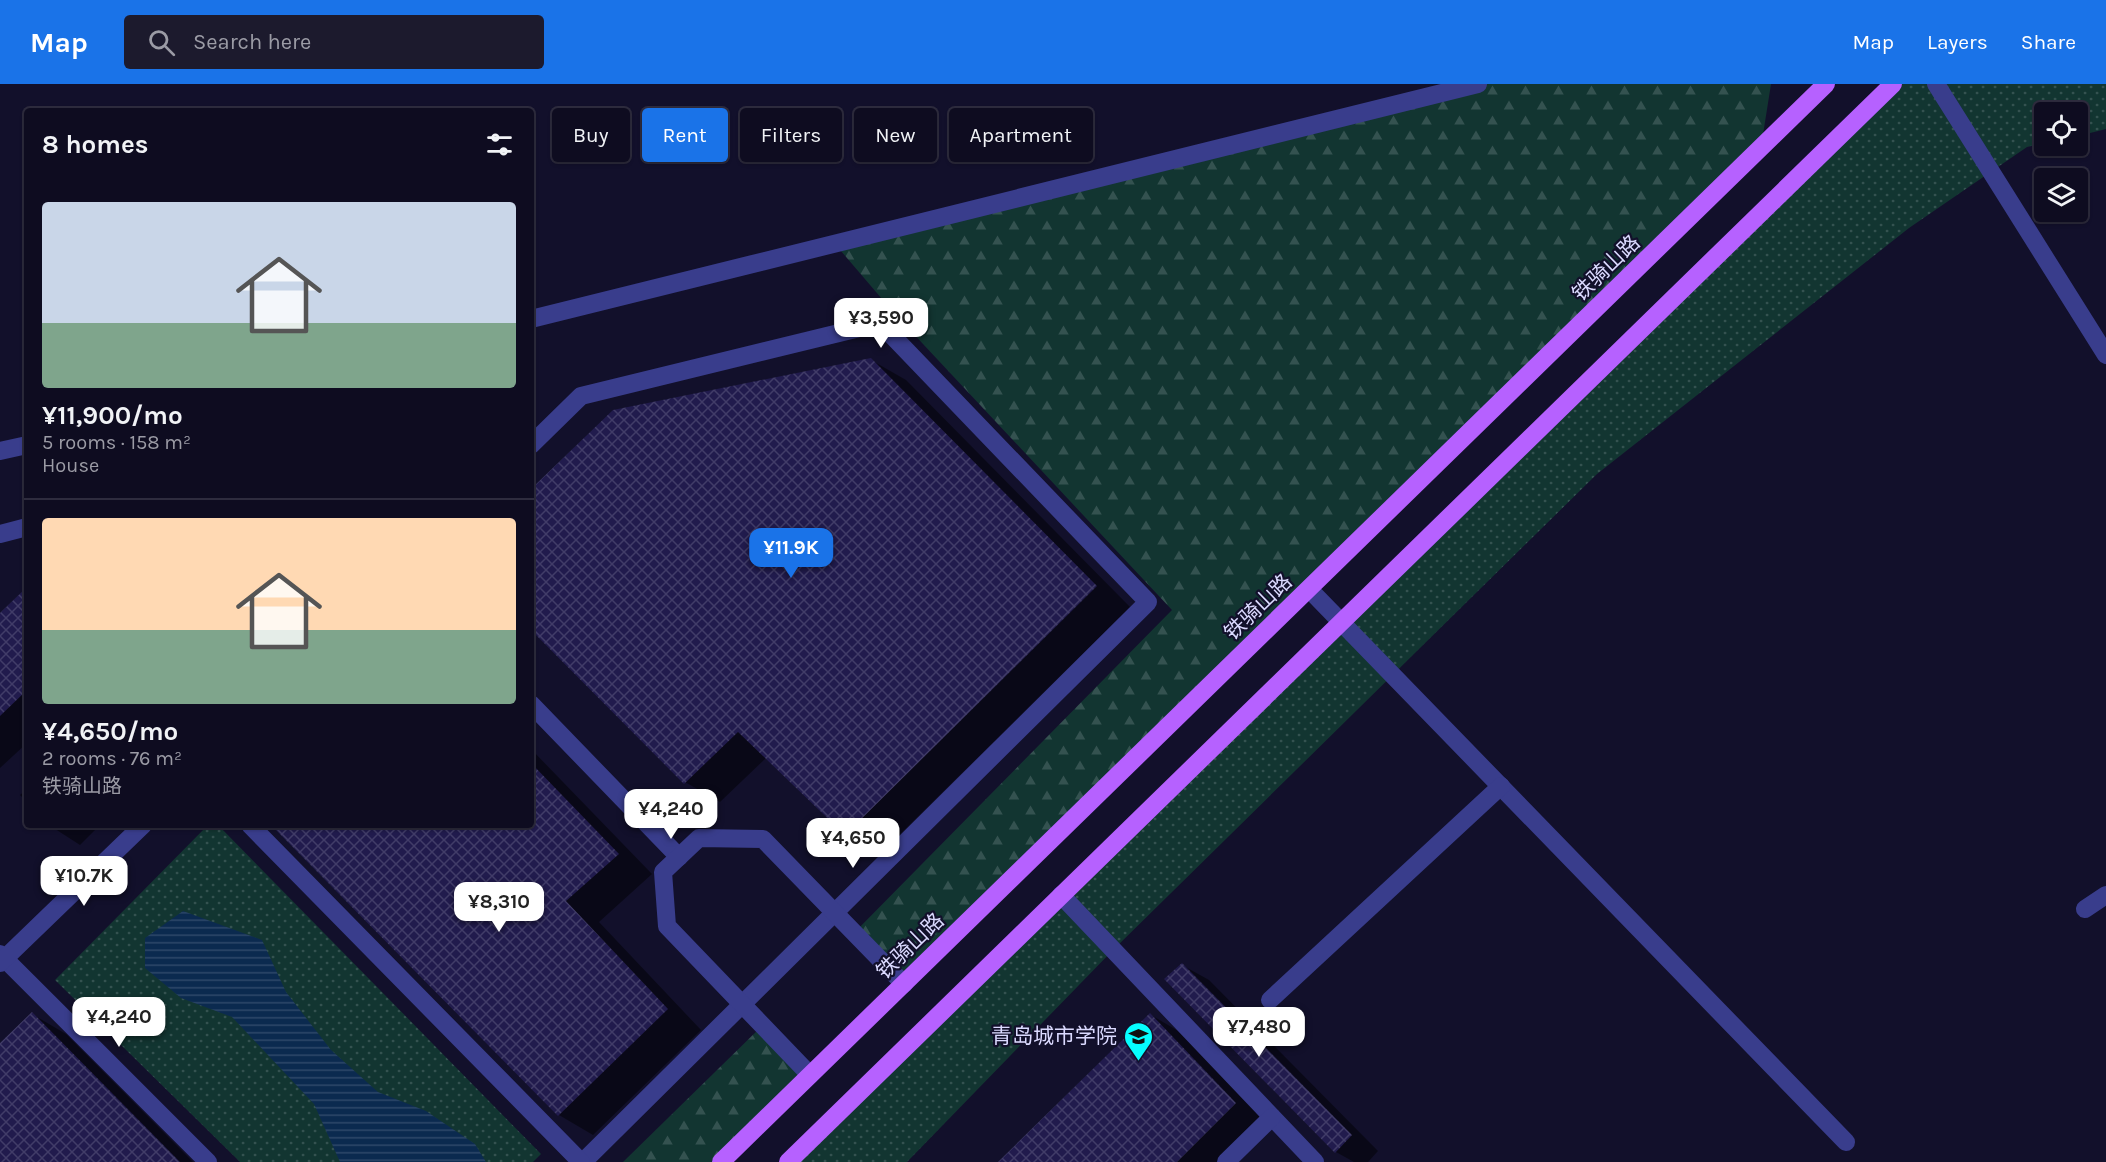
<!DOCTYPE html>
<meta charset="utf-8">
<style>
:root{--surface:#0e0c20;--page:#1c1a2d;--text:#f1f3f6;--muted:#9b9ba5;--line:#2e2c3e;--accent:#1a73e8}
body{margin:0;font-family:Karla,"Noto Sans SC",sans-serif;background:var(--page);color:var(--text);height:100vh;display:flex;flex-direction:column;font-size:22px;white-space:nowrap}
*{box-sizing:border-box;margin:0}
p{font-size:20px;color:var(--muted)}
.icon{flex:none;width:33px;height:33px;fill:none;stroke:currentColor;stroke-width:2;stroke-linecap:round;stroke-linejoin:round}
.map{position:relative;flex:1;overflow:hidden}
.side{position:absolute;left:24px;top:24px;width:510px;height:720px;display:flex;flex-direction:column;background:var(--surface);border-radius:6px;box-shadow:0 2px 4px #0004,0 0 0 2px var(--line)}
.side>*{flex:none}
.guide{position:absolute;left:552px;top:24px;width:570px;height:54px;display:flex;gap:12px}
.fabs{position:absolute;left:2034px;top:18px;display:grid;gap:12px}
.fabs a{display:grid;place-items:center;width:54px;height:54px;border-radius:6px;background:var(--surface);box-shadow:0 2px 4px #0004,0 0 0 2px var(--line);font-size:30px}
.price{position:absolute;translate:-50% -51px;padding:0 14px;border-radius:12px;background:#fff;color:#222;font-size:20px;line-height:39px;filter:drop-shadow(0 2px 3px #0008)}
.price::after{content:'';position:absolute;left:50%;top:36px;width:18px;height:14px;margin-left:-9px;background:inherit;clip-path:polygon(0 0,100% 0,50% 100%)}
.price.active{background:var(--accent);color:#fff}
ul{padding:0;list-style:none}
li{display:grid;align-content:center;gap:12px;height:318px;padding:0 18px}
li+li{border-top:2px solid var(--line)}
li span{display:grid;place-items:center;height:186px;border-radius:6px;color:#555}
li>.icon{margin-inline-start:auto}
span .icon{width:108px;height:108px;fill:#fffc;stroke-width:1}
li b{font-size:26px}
h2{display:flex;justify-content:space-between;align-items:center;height:72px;padding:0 18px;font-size:26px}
.pill{padding:0 21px;border-radius:6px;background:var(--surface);box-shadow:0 2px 4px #0004,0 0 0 2px var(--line);font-size:21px;line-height:54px}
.pill.active{background:var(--accent);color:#fff}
header{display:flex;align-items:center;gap:36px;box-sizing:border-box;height:84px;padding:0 30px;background:var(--accent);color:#fff}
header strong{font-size:28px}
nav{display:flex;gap:33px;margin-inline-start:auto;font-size:21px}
.search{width:420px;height:54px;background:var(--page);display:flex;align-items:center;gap:15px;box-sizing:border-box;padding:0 21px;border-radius:6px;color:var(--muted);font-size:22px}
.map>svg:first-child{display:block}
.green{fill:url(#green-dots)}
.forest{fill:url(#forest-firs)}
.water{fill:url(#water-rules)}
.shadow{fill:#0007}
.building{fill:url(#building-cross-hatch)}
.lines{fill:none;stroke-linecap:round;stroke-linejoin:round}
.minor{stroke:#393d8c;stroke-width:18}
.major{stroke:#b661ff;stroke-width:18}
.labels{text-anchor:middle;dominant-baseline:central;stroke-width:4.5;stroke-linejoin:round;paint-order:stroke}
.street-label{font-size:21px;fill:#dbdaff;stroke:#12102b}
.poi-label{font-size:21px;fill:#dbdaff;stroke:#12102b;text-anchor:end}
</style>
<header>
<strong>Map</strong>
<div class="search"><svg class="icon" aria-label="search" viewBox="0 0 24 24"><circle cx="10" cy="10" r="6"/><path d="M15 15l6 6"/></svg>Search here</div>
<nav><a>Map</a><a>Layers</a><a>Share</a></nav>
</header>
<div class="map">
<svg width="2106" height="1078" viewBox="0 0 2106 1078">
<defs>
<pattern id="green-dots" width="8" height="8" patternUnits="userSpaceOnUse" patternTransform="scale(1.5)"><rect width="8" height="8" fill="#123531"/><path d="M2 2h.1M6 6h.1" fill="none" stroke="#345250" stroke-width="1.8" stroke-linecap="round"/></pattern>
<pattern id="forest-firs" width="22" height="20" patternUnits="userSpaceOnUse" patternTransform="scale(1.5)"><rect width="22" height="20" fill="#123531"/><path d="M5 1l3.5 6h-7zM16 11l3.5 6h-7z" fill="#345250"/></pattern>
<pattern id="water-rules" width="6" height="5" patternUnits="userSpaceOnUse" patternTransform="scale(1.5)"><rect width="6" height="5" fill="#0b2a4f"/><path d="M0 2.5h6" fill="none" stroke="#2e4869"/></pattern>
<pattern id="building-cross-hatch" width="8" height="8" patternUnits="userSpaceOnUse" patternTransform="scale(1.5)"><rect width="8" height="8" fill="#211b4d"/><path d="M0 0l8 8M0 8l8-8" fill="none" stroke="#413c68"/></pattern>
</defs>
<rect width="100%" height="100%" fill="#12102b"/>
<!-- green -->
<g class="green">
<polygon points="1893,0 2106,0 2106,45 2078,52 2078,28 2044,28 2044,59 2027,63 1909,144 1597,390 1113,866 907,1078 788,1078"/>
<polygon points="208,741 218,741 541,1070 533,1078 240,1078 55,896"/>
</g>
<!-- forest -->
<g class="forest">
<polygon points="1478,0 1771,0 1761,63 904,900 854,849 1172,526 894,229 835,160"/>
<polygon points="762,942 810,991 721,1078 623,1078"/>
</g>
<!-- water -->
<polygon class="water" points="183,827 262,856 286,908 331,966 378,1008 426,1027 475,1060 486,1078 340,1078 314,1020 232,933 181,914 145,884 145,854"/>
<!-- shadow -->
<g class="shadow">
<polygon points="871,276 906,296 1130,523 880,770 845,750 766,674 720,718 685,698 531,544 531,407"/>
<polygon points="27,505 27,659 0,684 0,531"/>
<polygon points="531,665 652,790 599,838 701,946 593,1051 559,1031 273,741 531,741"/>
<polygon points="27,705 27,718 20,711"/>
<polygon points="49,741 100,741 80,761"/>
<polygon points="1182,881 1209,896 1378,1067 1368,1078 1354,1078 1336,1068 1166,895"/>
<polygon points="32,930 66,950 193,1078 0,1078 0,961"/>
<polygon points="1151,931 1185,951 1270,1040 1231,1078 1000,1078"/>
</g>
<!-- building -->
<g class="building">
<polygon points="871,274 1097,502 845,751 738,648 684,700 531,546 531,405 613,326"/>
<polygon points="27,503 27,606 0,632 0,529"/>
<polygon points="531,679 619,770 566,817 668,925 558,1032 271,741 531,741"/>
<polygon points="1182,879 1352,1051 1335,1069 1164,895"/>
<polygon points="32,928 180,1078 0,1078 0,959"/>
<polygon points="1150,929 1236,1019 1177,1078 998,1078"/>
</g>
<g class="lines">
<!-- minor -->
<g class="minor">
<polyline points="1936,0 2106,271"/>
<polyline points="531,235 1478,0"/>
<polyline points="531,361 581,312 880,239 1148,518 583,1078"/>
<polyline points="0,367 27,361"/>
<polyline points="0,450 27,443"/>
<polyline points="1309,505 1846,1058"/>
<polyline points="531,620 679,773"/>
<polyline points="250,741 581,1078"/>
<polyline points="1061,811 1315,1078"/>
<polyline points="2085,825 2106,811"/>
<polyline points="0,870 208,1078"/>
<polyline points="0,879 143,741"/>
<polyline points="1270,916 1501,702"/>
<polyline points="810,991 667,842 663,788 699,754 763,755 904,900"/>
<polyline points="1226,1078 1272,1033"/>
</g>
<!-- major -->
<g class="major">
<polyline points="721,1078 1826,0"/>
<polyline points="788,1078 1893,0"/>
</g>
</g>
<!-- icons -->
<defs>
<symbol id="university-pin" viewBox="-11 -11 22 30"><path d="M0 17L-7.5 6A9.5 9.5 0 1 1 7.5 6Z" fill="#06fdff" stroke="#12102b"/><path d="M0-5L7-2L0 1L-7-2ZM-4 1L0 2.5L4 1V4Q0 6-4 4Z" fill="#111"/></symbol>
</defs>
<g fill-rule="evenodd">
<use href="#university-pin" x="1122" y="936" width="33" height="45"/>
</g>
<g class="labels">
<!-- street labels -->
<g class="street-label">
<text transform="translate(1606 184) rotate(-44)">铁骑山路</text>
<text transform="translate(1258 523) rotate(-44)">铁骑山路</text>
<text transform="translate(910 862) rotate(-44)">铁骑山路</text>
</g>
<!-- poi labels -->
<g class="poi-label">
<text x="1117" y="952">青岛城市学院</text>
</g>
</g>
</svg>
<div class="fabs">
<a><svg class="icon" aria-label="locate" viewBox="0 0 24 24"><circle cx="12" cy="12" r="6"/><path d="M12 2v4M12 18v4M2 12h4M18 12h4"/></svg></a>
<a><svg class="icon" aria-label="layers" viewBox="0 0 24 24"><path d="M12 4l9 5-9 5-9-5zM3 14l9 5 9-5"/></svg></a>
</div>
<b class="price" style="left:881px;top:265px">¥3,590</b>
<b class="price active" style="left:791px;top:495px">¥11.9K</b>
<b class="price" style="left:671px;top:756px">¥4,240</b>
<b class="price" style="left:853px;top:785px">¥4,650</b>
<b class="price" style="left:84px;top:823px">¥10.7K</b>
<b class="price" style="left:499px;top:849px">¥8,310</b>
<b class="price" style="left:119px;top:964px">¥4,240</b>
<b class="price" style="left:1259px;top:974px">¥7,480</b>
<div class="guide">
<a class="pill">Buy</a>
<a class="pill active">Rent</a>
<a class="pill">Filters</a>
<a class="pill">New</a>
<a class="pill">Apartment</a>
</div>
<section class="side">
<h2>8 homes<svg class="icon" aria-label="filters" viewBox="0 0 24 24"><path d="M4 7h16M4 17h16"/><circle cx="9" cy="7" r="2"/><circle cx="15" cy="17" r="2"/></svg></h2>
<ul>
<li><span style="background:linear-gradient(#c9d6e8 65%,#7fa58c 0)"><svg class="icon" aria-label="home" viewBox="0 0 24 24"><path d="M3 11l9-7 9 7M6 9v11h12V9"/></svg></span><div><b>¥11,900/mo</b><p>5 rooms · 158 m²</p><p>House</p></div></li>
<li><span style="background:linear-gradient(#ffd9b3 60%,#7fa58c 0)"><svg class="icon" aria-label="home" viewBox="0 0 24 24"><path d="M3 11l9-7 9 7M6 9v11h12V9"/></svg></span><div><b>¥4,650/mo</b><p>2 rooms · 76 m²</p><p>铁骑山路</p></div></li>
</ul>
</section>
</div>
